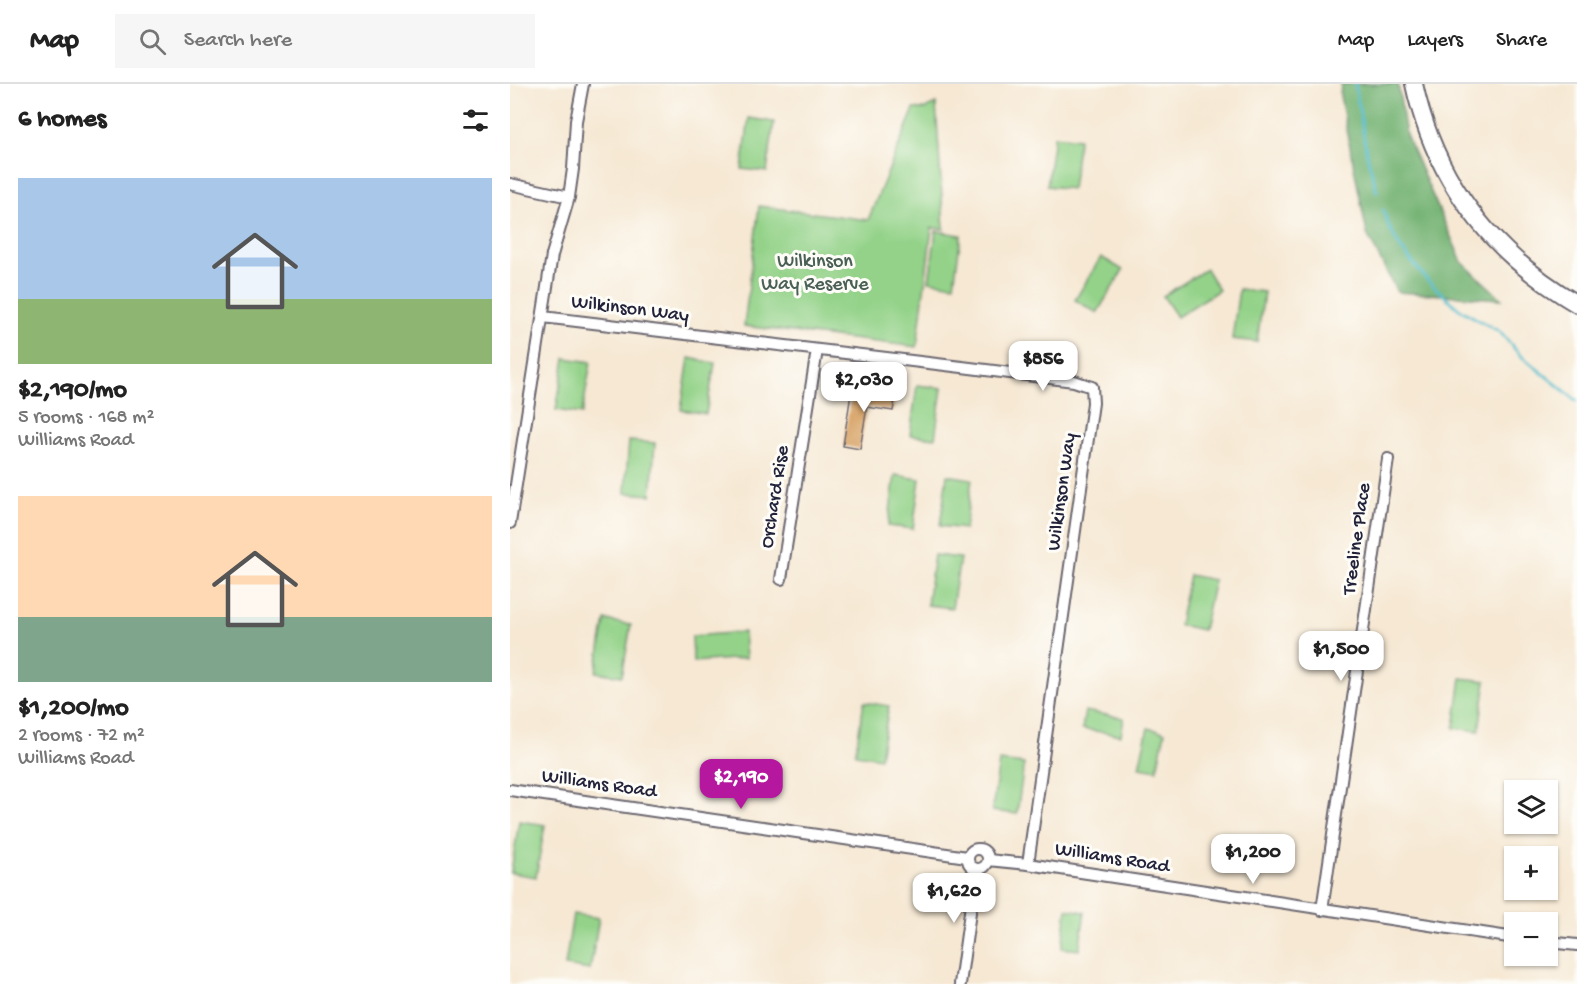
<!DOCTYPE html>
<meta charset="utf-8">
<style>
:root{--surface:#fff;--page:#f6f6f6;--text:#222;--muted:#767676;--line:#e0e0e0;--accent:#b5179e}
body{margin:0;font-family:"Gochi Hand",sans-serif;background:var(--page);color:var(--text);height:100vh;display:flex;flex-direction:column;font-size:22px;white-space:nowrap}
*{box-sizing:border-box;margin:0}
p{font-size:20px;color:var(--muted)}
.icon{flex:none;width:33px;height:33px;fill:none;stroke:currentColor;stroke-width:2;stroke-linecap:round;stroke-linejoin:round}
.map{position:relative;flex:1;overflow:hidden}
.details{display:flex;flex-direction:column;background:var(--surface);width:510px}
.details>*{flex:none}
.tools{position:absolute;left:994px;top:696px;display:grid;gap:12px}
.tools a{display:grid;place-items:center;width:54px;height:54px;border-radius:0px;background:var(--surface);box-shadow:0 2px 4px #0004;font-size:30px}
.price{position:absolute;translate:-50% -51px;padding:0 14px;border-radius:12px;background:#fff;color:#222;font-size:20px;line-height:39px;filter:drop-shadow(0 2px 3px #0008)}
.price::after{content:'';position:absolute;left:50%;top:36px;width:18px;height:14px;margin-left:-9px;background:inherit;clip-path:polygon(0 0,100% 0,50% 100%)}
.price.current{background:var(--accent);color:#fff}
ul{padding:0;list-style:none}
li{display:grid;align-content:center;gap:12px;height:318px;padding:0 18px}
li span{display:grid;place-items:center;height:186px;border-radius:0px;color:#555}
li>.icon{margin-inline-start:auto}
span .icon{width:108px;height:108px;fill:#fffc;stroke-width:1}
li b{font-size:26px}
h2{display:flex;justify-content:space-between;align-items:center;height:72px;padding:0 18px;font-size:26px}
header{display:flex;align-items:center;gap:36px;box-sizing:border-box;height:84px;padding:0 30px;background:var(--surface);border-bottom:2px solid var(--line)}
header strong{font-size:28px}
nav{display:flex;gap:33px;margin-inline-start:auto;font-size:21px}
.search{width:420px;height:54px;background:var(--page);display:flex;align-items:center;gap:15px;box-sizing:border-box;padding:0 21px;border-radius:0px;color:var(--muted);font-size:22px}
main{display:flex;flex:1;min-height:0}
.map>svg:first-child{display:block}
.green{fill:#93d288;stroke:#5a7a62;stroke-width:1.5}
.forest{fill:#76b474;stroke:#4c6b58;stroke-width:1.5}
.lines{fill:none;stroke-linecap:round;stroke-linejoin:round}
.stream{stroke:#4ebac9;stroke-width:3}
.building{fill:#d7a164}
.street-casing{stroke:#6c6770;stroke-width:14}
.primary-casing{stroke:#6c6770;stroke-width:20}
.street{stroke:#fff;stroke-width:10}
.primary{stroke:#fff;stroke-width:16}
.labels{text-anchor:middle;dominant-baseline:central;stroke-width:6;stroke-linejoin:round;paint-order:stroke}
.park-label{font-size:20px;fill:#4a6056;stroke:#fdfcf7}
.street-label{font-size:20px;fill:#22223b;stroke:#fdfcf7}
</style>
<header>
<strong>Map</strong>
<div class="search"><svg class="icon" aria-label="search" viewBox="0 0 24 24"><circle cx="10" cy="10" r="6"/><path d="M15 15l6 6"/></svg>Search here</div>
<nav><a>Map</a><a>Layers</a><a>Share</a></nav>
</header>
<main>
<section class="details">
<h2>6 homes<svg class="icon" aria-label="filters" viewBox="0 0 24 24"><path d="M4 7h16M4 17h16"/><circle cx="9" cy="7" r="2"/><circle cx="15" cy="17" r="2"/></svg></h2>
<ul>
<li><span style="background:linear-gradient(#a9c7e8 65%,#8fb573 0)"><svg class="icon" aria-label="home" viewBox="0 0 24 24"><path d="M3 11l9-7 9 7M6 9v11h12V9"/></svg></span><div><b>$2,190/mo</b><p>5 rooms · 168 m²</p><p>Williams Road</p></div></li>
<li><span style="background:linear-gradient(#ffd9b3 65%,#7fa58c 0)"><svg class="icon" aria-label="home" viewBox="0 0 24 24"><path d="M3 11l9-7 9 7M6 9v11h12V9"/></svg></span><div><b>$1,200/mo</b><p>2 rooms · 72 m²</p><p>Williams Road</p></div></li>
</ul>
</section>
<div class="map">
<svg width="1067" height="900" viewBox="0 0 1067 900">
<rect width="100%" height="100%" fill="#fdfcf7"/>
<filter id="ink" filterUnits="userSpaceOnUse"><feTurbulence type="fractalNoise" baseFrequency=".0167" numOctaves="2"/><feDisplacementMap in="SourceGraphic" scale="12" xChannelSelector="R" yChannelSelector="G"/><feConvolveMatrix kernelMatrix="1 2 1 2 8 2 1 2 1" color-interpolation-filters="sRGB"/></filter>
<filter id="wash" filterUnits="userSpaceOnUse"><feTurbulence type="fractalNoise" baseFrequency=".008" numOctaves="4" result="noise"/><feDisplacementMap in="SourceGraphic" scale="24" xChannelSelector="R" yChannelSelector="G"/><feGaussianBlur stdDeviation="1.35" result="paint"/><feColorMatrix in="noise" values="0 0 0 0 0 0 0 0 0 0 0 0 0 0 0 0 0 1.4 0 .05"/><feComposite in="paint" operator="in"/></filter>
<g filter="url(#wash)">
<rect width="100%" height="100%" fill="#f6e8d3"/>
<!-- green -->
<g class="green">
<polygon points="426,20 434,145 422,144 407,263 234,242 249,122 358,136 404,25 415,25"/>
<polygon points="239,34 264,38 257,88 232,85"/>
<polygon points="544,52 569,55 562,105 537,102"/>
<polygon points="426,147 451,151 444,201 419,197"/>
<polygon points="591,173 613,186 587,229 565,216"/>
<polygon points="696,185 709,206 667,233 653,212"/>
<polygon points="729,205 754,208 747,258 722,255"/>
<polygon points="55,274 81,278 72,330 46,326"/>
<polygon points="179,274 205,279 196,330 171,326"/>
<polygon points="407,301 432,304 425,354 400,351"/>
<polygon points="119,357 145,359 141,411 115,409"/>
<polygon points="385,391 410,395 403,445 378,442"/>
<polygon points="437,391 462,395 455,445 430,442"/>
<polygon points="424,471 450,474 442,524 417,521"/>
<polygon points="679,491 704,496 693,546 669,541"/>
<polygon points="95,536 121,541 112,592 86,588"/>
<polygon points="234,548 236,574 183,578 182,552"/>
<polygon points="951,594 976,597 969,647 944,644"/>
<polygon points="354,618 379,622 370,674 345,670"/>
<polygon points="575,627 614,634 611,651 572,645"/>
<polygon points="638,644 655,648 647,686 629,683"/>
<polygon points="489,677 514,680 507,730 482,727"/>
<polygon points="9,737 35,741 26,793 1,789"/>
<polygon points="557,825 575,828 569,866 552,864"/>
<polygon points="63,830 89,834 80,886 55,882"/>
</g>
<!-- forest -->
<polygon class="forest" points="831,0 888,0 896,51 952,178 992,215 887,208 857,150 830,12"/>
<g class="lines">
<!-- stream -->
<g class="stream">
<polyline points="845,0 857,71 867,108"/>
<polyline points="873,126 879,143 890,163 918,197 949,225 990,248 1010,271 1067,317"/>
</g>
</g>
<g id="blocks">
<!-- building -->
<polygon class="building" points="342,303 386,310 383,327 357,323 350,365 333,362"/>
</g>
</g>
<g filter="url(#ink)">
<use href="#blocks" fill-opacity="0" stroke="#6c6770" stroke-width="1.5"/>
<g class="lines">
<defs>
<g id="street">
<polyline points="0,100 59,113"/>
<polyline points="33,233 452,283 564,297 582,303 583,319 518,780"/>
<polyline points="0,439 42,171 59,113 63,85 66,37 73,0"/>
<polyline points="271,495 307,266"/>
<polyline points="0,706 457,773"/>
<circle cx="468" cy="775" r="10"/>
<polyline points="478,776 518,780 1005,854"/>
<polyline points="812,826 878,375"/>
<polyline points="1038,858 1067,861"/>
<polyline points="450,900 466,785"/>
</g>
<path id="primary" d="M904,0C925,97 982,170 1067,220"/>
</defs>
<!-- street casing -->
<use href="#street" class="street-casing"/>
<!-- primary casing -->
<use href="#primary" class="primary-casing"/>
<!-- street -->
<use href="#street" class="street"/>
<!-- primary -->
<use href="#primary" class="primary"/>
</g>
</g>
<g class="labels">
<!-- park labels -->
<g class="park-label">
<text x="305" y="178">Wilkinson<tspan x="305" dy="23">Way Reserve</tspan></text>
</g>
<!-- street labels -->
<g class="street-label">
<text transform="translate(120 226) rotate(7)">Wilkinson Way</text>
<text transform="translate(553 408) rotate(-82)">Wilkinson Way</text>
<text transform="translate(266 413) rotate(-81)">Orchard Rise</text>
<text transform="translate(848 455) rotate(-82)">Treeline Place</text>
<text transform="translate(89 701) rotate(8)">Williams Road</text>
<text transform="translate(602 775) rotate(9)">Williams Road</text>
</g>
</g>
</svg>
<div class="tools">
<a><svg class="icon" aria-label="layers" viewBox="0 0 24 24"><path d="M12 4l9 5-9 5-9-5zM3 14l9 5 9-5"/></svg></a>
<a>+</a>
<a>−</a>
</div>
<b class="price" style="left:533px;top:308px">$856</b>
<b class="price" style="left:354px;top:329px">$2,030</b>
<b class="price" style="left:831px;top:598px">$1,500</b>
<b class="price current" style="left:231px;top:726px">$2,190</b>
<b class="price" style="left:743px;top:801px">$1,200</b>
<b class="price" style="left:444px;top:840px">$1,620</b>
</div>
</main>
